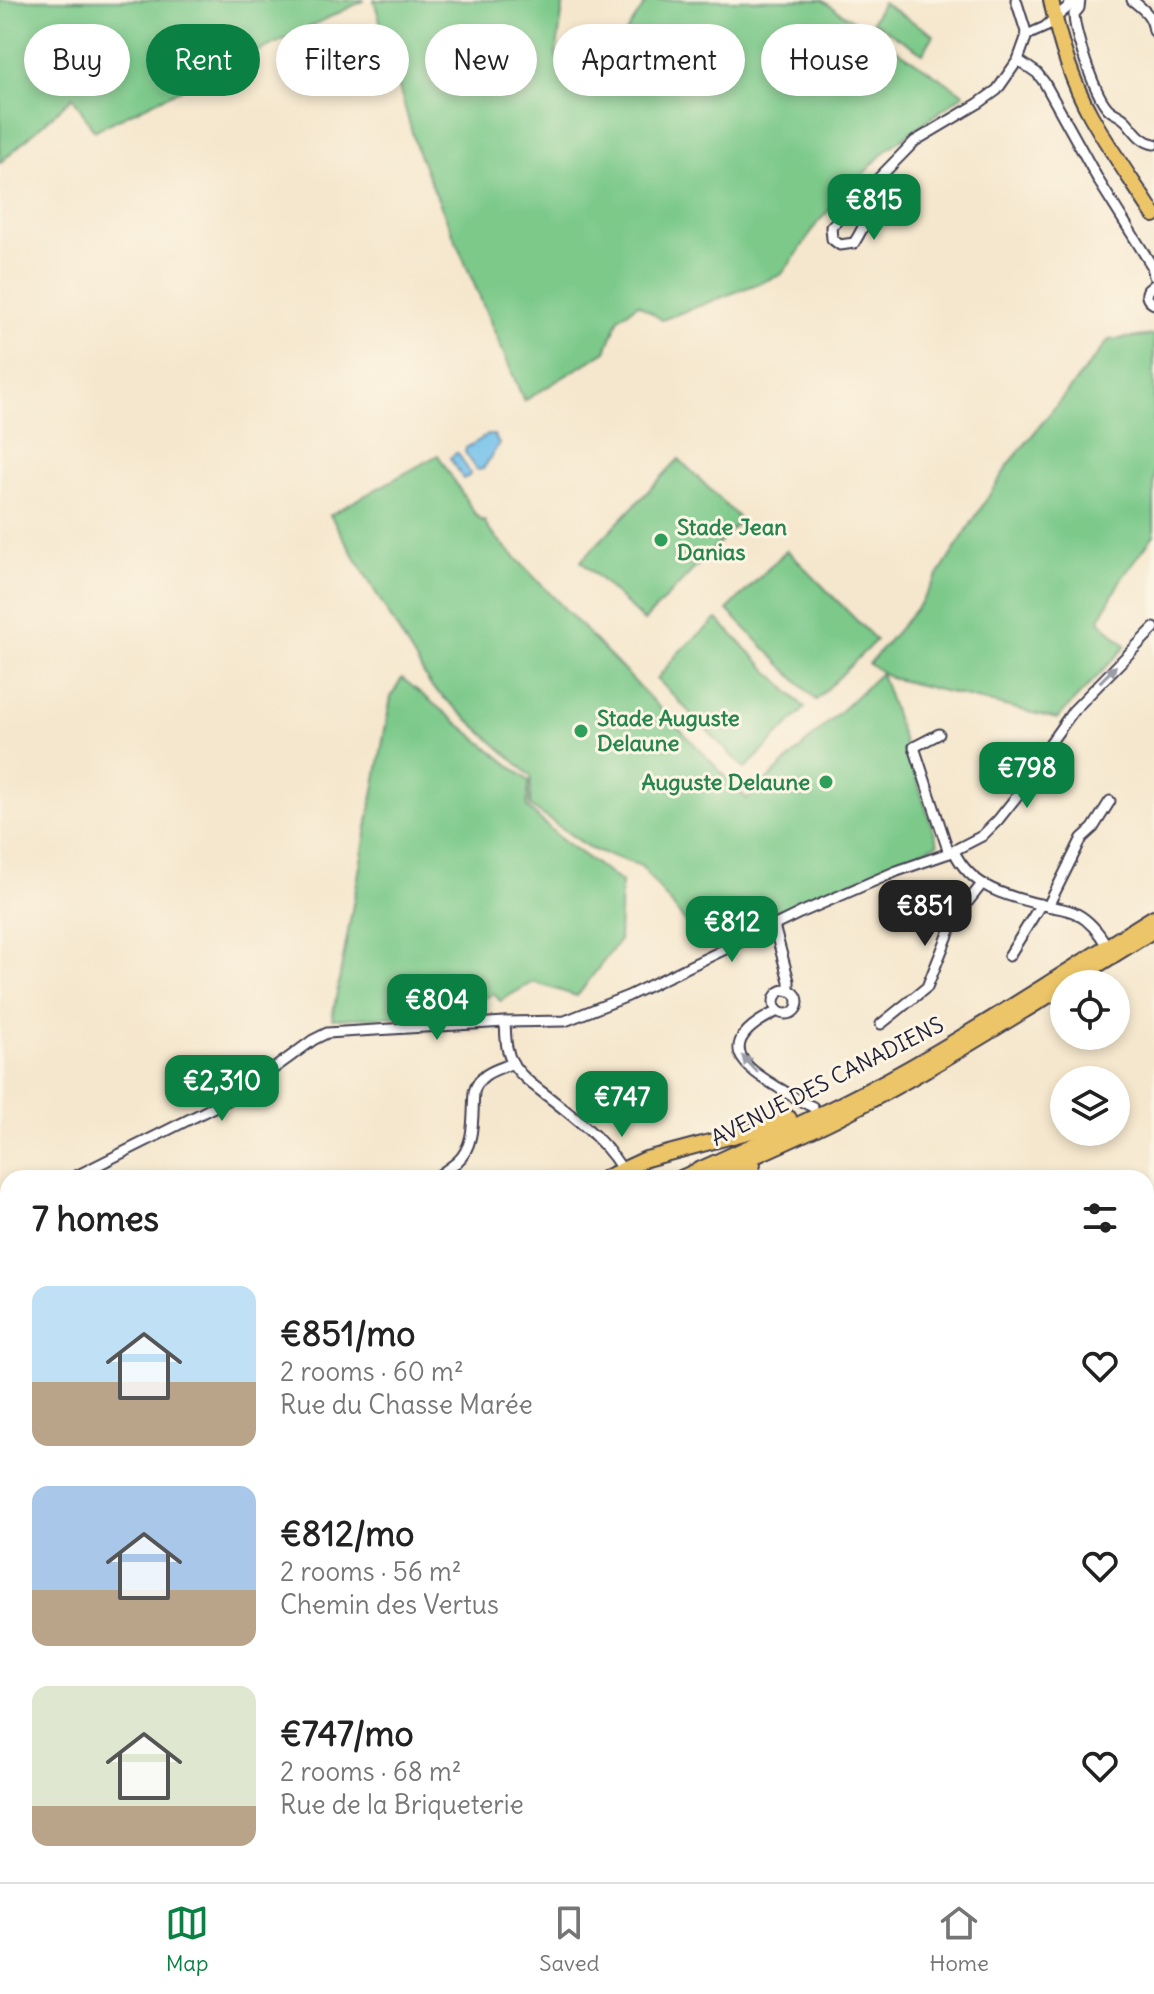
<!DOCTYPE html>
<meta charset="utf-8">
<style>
:root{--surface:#fff;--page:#f6f6f6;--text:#222;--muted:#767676;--line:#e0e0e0;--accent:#0b8043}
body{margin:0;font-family:Delius,sans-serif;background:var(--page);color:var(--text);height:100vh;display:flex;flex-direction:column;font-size:30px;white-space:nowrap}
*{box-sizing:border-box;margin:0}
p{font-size:26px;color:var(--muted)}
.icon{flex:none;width:44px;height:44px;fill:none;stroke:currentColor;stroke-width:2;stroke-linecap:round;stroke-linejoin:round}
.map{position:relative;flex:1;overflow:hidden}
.sheet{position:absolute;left:0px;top:1170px;width:1154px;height:712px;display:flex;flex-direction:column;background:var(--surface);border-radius:24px 24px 0 0;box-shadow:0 4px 12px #0003}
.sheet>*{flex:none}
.guide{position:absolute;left:24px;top:24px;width:1106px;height:72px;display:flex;gap:16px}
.tools{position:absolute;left:1050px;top:970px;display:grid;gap:16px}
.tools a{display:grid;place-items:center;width:80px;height:80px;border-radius:50%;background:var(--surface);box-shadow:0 4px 12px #0003;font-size:40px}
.price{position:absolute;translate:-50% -68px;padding:0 18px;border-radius:16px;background:var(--accent);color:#fff;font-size:26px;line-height:52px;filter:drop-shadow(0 2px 4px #0008)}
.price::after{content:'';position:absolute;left:50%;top:48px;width:24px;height:18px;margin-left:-12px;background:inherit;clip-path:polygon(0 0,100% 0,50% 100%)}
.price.active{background:#222;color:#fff}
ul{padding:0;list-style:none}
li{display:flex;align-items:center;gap:24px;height:200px;padding:0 32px}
li span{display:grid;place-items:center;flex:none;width:224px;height:160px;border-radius:16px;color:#555}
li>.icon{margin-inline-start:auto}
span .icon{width:96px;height:96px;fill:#fffc;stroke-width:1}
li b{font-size:34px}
h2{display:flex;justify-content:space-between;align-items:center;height:96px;padding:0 32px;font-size:34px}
.tag{padding:0 28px;border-radius:36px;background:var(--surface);box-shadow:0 4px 12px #0003;font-size:28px;line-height:72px}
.tag.active{background:var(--accent);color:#fff}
.menu{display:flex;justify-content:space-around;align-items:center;height:112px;border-top:2px solid var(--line);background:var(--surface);font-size:22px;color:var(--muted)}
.menu a{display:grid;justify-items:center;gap:4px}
.menu .active{color:var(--accent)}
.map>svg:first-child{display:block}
.green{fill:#7bc98a;stroke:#4e7662;stroke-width:2}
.water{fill:#6fc0eb;stroke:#487193;stroke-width:2}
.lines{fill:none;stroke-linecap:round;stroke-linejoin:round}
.street-casing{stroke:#424051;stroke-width:13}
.primary-casing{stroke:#424051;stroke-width:18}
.street{stroke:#fff;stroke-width:9}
.primary{stroke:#edc569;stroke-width:14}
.oneway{fill:#9c9ca7}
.leisure-dot{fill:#2e9e5b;stroke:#fcf5e5;stroke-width:3}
.labels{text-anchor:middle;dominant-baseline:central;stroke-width:6;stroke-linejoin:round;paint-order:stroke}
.leisure-label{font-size:22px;font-weight:bold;fill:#27864d;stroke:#fcf5e5;text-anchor:start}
.street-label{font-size:22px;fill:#22223b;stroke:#fcf5e5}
</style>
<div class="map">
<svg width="1154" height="1882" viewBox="0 0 1154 1882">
<rect width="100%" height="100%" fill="#fcf5e5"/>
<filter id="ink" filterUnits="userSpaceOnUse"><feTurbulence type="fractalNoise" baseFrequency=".0125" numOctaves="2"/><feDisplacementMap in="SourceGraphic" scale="16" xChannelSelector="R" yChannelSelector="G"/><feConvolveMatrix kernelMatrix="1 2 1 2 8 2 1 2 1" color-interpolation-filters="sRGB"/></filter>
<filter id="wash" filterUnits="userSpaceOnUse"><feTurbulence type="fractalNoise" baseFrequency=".006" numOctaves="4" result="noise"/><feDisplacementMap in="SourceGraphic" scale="32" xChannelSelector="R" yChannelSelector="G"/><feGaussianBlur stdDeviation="1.8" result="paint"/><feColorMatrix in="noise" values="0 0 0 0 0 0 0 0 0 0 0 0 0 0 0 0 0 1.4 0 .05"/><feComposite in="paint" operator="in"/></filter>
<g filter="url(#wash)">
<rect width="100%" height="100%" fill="#f5e7cd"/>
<!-- green -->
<g class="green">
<polygon points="0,0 365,0 94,131 73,97 0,163"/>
<polygon points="374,0 564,0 556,55 566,70 612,53 648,0 822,0 964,94 885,151 818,222 797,254 781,275 662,320 638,304 619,318 606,351 524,401 417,150"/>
<polygon points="883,3 934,35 923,53 872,21"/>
<polygon points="1154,335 1154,535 1120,581 1099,620 1126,646 1057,719 891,678 869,664 920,604 1009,464 1109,340"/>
<polygon points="438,455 475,514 482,521 484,520 489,530 747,799 881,673 938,844 705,947 641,866 591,849 530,806 531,776 431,686 330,515"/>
<polygon points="679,459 741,520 644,621 581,561"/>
<polygon points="787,550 876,640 816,700 727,610"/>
<polygon points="717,619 805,708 745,769 657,679 679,652"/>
<polygon points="402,678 529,781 527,807 562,840 621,882 619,941 577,996 533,982 500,1001 494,993 478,1002 483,1013 332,1019 391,697"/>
<polygon points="0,1472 8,1473 8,1528 0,1529"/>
<polygon points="8,1800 8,1874 287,1874 293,1882 0,1882 0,1809"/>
<polygon points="393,1874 466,1874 467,1882 387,1882"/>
</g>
<!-- water -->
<g class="water">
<polygon points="488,435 494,435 499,444 483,469 477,470 465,452 466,448"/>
<polygon points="456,453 458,453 470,473 469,476 463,479 450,458"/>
</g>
</g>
<g filter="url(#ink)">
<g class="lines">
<defs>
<g id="street">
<polyline points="1016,0 1027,35"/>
<path d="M1080,0L1079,8L1074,14C1074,32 1096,101 1111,111C1117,115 1121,116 1126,121C1135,131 1141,142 1154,144"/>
<path d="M1132,0C1144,10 1152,15 1154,31"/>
<polyline points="1018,60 1037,73 1044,82 1100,183 1152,266 1154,276"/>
<path d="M870,188C875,206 864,227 854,243L840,245L832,239L831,227L915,141L979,103L997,90L1018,60L1027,35L1045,27L1076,0"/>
<path d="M1154,285L1148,290C1145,296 1148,301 1154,304"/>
<polyline points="939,734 914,747 949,853"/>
<path d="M954,851C971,889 1010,897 1047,906C1057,908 1069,909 1077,914C1090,921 1100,934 1107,946"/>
<polyline points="1048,906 1082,838 1093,828 1110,801"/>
<polyline points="774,926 789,981 789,991"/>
<polyline points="1009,956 1041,904"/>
<circle cx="786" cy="1002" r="12"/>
<path d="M778,1011C761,1019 726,1038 744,1061C750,1070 764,1079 774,1085C787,1093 799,1101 813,1107"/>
<path d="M505,1022C506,1037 505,1050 513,1064C522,1078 537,1088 550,1098C580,1122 609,1143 627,1178"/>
<polyline points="881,1024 927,987 955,918 982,884"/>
<polyline points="72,1178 236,1096 313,1040 327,1033 505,1022 565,1021 628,996 800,913 897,871 949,853 982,836 998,820 1021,791 1041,756 1073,711 1154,628"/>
<path d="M435,1178C442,1173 450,1168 457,1162C476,1145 472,1116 474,1092C479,1073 496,1070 513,1063"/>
<polyline points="0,1213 8,1209"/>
<polyline points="1146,1239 1154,1238"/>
<polyline points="0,1345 8,1344"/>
<polyline points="1146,1391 1154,1398"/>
<polyline points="0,1411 1,1426 0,1450"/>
</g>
<g id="primary">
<path d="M1051,0C1059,40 1071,80 1091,116C1110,150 1133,182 1154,215"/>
<polyline points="1067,984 1154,930"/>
<polyline points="605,1178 646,1159 774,1125 789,1118"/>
<path d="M681,1178C758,1143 837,1109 911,1067C994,1020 1073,967 1154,917"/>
<path d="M706,1178C749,1158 793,1140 835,1119C914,1079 989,1032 1064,986"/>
<polyline points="733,1178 753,1165"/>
<polyline points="0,1467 8,1468"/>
<polyline points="0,1538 7,1532"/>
</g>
</defs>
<!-- street casing -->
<use href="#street" class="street-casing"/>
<!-- primary casing -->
<use href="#primary" class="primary-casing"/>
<!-- street -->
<use href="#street" class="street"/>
<!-- primary -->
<use href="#primary" class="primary"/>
</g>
<!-- one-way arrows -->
<defs><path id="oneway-solid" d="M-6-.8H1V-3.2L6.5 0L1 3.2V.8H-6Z" transform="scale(2)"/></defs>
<g class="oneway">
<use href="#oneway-solid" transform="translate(1108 674) rotate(-45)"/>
<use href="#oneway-solid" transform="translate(750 1064) rotate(-133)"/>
</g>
</g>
<!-- markers -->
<g class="leisure-dot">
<circle cx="661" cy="540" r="8"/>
<circle cx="581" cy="731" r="8"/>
<circle cx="826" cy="782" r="8"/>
</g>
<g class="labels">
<!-- leisure labels -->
<g class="leisure-label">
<text x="677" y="527">Stade Jean<tspan x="677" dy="25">Danias</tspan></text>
<text x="597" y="718">Stade Auguste<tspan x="597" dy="25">Delaune</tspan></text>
<text x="810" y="782" text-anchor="end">Auguste Delaune</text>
</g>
<!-- street labels -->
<g class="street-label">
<text transform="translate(827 1081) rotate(-27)">AVENUE DES CANADIENS</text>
</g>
</g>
</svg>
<div class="tools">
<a><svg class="icon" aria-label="locate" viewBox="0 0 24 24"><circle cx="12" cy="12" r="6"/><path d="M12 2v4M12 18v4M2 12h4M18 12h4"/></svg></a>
<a><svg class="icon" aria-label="layers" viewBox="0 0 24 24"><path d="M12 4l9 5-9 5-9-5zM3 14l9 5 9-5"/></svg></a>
</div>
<b class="price" style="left:874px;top:242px">€815</b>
<b class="price" style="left:1027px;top:810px">€798</b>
<b class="price active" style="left:925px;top:948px">€851</b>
<b class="price" style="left:732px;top:964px">€812</b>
<b class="price" style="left:437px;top:1042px">€804</b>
<b class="price" style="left:222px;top:1123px">€2,310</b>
<b class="price" style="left:622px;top:1139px">€747</b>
<div class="guide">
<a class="tag">Buy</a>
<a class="tag active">Rent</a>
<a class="tag">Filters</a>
<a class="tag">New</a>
<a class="tag">Apartment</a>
<a class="tag">House</a>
</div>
<section class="sheet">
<h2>7 homes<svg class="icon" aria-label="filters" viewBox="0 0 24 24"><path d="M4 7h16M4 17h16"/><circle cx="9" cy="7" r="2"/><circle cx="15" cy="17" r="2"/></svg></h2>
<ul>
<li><span style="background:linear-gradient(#bfe0f5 60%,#b9a48a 0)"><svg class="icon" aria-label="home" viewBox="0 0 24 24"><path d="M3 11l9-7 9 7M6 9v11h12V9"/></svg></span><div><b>€851/mo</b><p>2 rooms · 60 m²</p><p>Rue du Chasse Marée</p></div><svg class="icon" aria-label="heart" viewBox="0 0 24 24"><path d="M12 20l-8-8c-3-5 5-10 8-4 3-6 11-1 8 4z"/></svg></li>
<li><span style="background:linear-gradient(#a9c7e8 65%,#b9a48a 0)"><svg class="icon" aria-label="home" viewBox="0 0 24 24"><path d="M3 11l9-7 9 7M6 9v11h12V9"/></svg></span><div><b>€812/mo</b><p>2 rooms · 56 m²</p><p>Chemin des Vertus</p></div><svg class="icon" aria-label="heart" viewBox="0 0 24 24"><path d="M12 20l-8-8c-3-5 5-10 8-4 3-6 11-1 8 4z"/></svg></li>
<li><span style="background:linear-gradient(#dfe7d0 75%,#b9a48a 0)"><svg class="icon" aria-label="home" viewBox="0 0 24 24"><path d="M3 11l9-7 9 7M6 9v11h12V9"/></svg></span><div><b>€747/mo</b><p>2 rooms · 68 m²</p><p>Rue de la Briqueterie</p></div><svg class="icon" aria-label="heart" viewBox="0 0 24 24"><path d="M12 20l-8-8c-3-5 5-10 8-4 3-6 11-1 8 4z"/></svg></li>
</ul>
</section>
</div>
<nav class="menu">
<a class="active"><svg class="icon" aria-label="map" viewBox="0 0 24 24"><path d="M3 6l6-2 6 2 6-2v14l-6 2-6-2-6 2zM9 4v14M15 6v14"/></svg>Map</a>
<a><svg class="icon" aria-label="saved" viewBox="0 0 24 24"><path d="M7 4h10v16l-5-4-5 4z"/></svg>Saved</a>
<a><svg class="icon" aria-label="home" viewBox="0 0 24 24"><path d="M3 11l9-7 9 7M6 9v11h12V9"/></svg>Home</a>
</nav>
